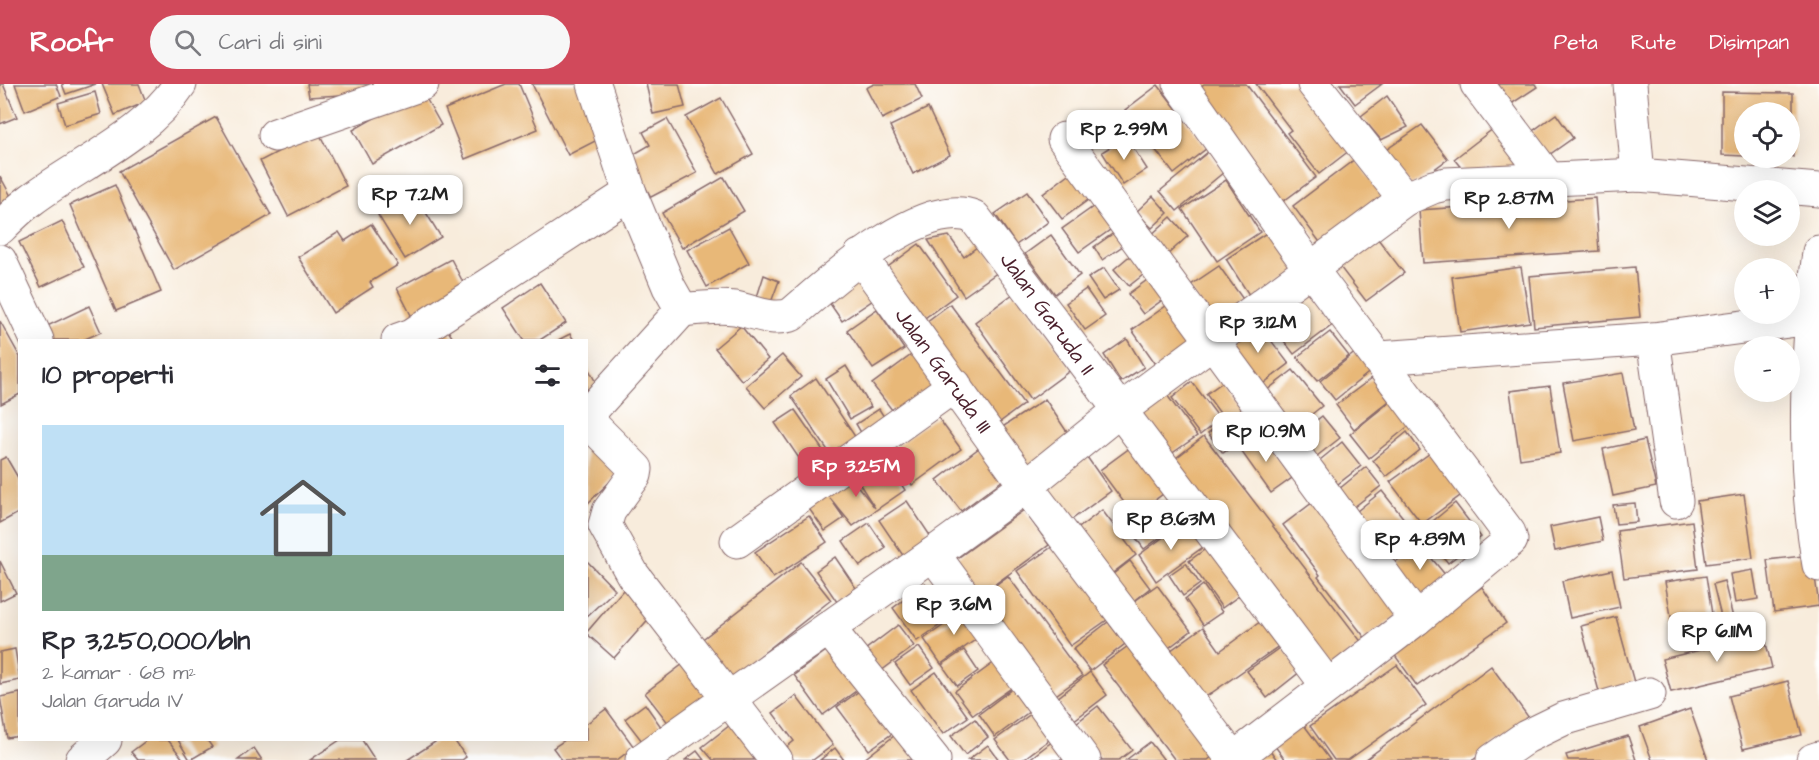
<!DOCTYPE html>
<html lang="id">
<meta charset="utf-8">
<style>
:root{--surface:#fff;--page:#f7f7f7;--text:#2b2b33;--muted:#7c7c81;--line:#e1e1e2;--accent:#d1495b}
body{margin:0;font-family:"Architects Daughter",sans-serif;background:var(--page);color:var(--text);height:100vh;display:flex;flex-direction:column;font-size:22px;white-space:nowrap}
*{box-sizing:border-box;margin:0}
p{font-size:20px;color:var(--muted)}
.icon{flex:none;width:33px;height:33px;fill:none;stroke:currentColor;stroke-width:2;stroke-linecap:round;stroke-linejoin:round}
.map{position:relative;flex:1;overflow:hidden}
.details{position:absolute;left:18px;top:255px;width:570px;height:402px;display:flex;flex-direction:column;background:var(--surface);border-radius:0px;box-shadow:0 6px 24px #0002}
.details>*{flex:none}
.tools{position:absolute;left:1734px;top:18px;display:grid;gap:12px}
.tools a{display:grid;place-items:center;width:66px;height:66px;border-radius:50%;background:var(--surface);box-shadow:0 6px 24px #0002;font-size:30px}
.price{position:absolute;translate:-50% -51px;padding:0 14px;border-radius:12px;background:#fff;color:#222;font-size:20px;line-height:39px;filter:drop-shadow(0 2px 3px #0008)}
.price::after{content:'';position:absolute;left:50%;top:36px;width:18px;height:14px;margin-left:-9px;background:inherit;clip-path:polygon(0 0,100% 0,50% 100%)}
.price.current{background:var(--accent);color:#fff}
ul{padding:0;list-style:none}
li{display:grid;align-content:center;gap:12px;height:318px;padding:0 24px}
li+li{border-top:2px solid var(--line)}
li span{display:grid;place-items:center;height:186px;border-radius:0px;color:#555}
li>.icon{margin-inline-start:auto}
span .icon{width:108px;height:108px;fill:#fffc;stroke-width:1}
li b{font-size:26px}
h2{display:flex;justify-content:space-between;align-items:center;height:72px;padding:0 24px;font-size:26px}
header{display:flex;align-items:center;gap:36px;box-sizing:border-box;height:84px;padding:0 30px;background:var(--accent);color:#fff}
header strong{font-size:28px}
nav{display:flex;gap:33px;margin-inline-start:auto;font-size:21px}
.search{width:420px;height:54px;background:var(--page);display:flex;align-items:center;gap:15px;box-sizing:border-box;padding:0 21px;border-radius:33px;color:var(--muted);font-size:22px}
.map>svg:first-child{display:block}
.building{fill:#e8b878}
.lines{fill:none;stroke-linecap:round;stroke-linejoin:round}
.street-casing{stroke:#876769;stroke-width:35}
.street{stroke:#fff;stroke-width:33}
.labels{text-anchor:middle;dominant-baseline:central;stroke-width:4.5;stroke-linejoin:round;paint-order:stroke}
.street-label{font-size:22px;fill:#4a1f2b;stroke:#fff}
</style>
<header>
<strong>Roofr</strong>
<div class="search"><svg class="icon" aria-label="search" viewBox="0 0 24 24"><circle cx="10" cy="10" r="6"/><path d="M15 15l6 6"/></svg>Cari di sini</div>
<nav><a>Peta</a><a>Rute</a><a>Disimpan</a></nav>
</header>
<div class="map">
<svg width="1819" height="676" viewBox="0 0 1819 676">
<rect width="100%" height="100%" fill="#fff"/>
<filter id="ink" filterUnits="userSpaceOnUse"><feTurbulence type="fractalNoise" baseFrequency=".0167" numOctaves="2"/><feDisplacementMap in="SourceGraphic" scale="12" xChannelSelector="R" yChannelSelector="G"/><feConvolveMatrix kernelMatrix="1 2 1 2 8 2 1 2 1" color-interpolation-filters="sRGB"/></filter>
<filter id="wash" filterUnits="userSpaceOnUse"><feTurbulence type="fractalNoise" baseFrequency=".008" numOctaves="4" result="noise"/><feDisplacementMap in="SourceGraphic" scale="24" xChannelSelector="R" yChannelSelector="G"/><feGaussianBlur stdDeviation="1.35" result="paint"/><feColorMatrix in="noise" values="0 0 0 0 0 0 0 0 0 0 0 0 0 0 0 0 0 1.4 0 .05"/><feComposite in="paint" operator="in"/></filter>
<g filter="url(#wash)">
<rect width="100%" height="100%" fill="#f8ecdc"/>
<g id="blocks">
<!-- building -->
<g class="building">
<polygon points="0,0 3,0 17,33 0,40"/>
<polygon points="15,0 56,0 61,12 25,27"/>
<polygon points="62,0 96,0 66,10"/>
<polygon points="102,0 139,0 146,18 115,31"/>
<polygon points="307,0 387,0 388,8 309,13"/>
<polygon points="506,0 519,0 538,45 465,75 445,25"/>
<polygon points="532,0 578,0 605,52 568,71"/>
<polygon points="646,0 679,0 685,23 653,30"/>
<polygon points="874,0 915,0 922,15 882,35 866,4"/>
<polygon points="1204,0 1246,0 1316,93 1281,119 1196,6"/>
<polygon points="1256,0 1302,0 1354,63 1319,90 1287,49 1291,46"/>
<polygon points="1340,0 1382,0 1355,20"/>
<polygon points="1485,0 1535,0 1537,3 1502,26"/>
<polygon points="1158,1 1207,64 1174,90 1125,26"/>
<polygon points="422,7 441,41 372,80 353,46"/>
<polygon points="95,8 101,30 65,41 58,19"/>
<polygon points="1722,8 1793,9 1793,73 1790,72 1790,28 1744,28 1744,72 1722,71"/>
<polygon points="1387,12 1408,43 1381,56 1361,32"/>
<polygon points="721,14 753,70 718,90 686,33"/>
<polygon points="928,24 950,71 913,90 890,42"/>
<polygon points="1556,30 1573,54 1546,73 1530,49"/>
<polygon points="216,33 271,131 174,186 119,87"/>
<polygon points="667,35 697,89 651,113 629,73 650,61 643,48"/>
<polygon points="1422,41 1448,75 1411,102 1386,66"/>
<polygon points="1498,41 1527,73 1501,96 1489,81 1471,96 1454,75"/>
<polygon points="318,47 346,102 288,132 260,77"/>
<polygon points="1126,53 1147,85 1123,101 1102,68"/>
<polygon points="1208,68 1224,88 1177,127 1160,107"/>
<polygon points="1355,75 1385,115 1322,161 1293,122"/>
<polygon points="1073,87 1092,113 1062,135 1043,110"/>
<polygon points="0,92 13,116 0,123"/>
<polygon points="724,93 744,127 682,164 662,129"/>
<polygon points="1226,96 1260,148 1217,177 1182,125"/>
<polygon points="115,101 161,208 116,227 70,121"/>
<polygon points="1027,108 1048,138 1016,161 995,130"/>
<polygon points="414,109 441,153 405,175 378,131"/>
<polygon points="1153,112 1168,129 1152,144 1136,128"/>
<polygon points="1595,114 1599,167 1423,179 1419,126"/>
<polygon points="1100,118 1117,141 1079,168 1062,145"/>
<polygon points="1171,133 1188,152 1166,172 1149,153"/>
<polygon points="62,137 84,183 41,203 19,158"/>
<polygon points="371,140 398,181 370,198 373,203 333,229 298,173 339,148 345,157"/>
<polygon points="729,143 749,179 707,203 687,166"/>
<polygon points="1118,146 1127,159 1102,176 1094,163"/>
<polygon points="1271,146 1299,187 1253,217 1226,175"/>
<polygon points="1051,151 1080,191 1055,210 1025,170"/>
<polygon points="949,152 964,173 982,159 998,188 964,212 928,156"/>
<polygon points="1378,155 1404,189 1366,217 1340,183"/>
<polygon points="919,160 956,211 918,239 881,188"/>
<polygon points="1133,169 1148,187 1129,202 1114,185"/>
<polygon points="451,175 467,206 413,235 397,204"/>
<polygon points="1219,182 1248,222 1216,244 1188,203"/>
<polygon points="1521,183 1530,238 1460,248 1452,193"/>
<polygon points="1635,183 1640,233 1534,243 1529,192"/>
<polygon points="1104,184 1119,206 1103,216 1088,194"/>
<polygon points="861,186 879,212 842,237 824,211"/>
<polygon points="764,191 779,197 770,221 756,216"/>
<polygon points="1150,194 1165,214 1143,230 1128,210"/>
<polygon points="540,199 566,239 540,256 524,256 503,224"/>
<polygon points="1086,205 1105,232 1085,246 1066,219"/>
<polygon points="1309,205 1335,239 1294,270 1268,236"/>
<polygon points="1017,207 1072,285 1030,316 975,238"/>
<polygon points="1173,217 1201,257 1160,286 1132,246"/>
<polygon points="950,220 1024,320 992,344 918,244"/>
<polygon points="89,222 101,248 83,256 49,256 43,244"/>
<polygon points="877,225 904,265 873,285 847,246"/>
<polygon points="0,237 20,273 20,310 1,320"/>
<polygon points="1257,238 1289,280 1260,302 1228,261"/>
<polygon points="741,242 768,275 742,297 715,264"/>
<polygon points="447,245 454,256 428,256"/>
<polygon points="1330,248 1349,272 1317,297 1297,273"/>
<polygon points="570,250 574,256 558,256"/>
<polygon points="1127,255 1144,283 1121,298 1104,271"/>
<polygon points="1357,267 1372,286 1335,316 1320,297"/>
<polygon points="914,269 941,304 899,335 872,300"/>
<polygon points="782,271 801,293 765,324 746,302"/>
<polygon points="586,280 602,310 586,322"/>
<polygon points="846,282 871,323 850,335 826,295"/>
<polygon points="1293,286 1322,322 1291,347 1262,310"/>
<polygon points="1623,289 1634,346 1574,357 1563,299"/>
<polygon points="816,294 858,357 833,374 791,312"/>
<polygon points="1372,294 1389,317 1354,345 1336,321"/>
<polygon points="1192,298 1220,335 1200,351 1172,314"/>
<polygon points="1223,298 1257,345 1223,369 1208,349 1225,336 1206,310"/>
<polygon points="1550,302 1560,369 1520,375 1510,307"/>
<polygon points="1167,311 1197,352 1171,370 1142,329"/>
<polygon points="1397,312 1416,336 1369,374 1350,350"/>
<polygon points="1045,315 1073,357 1028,386 1001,344"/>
<polygon points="879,325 891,344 867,359 856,340"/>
<polygon points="795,326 829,375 809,389 775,339"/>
<polygon points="937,332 961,365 912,401 888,368"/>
<polygon points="1322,332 1340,354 1308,379 1290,357"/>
<polygon points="1407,348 1420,366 1386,393 1373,376"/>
<polygon points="1260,349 1292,394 1271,409 1239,364"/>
<polygon points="1204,352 1363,560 1330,585 1171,378"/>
<polygon points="586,356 626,382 586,421"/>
<polygon points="1645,356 1656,403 1613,412 1603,365"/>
<polygon points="1138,358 1172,403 1134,432 1100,386"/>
<polygon points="1342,358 1361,382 1334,403 1315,380"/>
<polygon points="979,364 1003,396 961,427 937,396"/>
<polygon points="1433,367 1464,409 1422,440 1390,398"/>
<polygon points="6,373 20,397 20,428 0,439 0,376"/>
<polygon points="1087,373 1111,407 1067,439 1043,405"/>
<polygon points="889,381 905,406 853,442 830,414 844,434 825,447 807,422 848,390 875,424 859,399"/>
<polygon points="1366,383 1381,402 1354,423 1339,405"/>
<polygon points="1382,407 1416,450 1387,474 1352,431"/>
<polygon points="1744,410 1753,474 1706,480 1697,417"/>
<polygon points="1317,415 1402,528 1366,555 1318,493 1320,491 1283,441"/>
<polygon points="907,417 931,453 904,473 879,436"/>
<polygon points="1455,419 1481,453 1448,479 1422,446"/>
<polygon points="1635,419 1637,438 1616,440 1613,421"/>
<polygon points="1156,420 1173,444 1144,465 1127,442"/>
<polygon points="1024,426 1049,461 980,511 955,476"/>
<polygon points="1102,426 1136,471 1105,495 1071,450"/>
<polygon points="809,432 827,458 773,494 755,468"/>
<polygon points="1598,433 1603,457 1555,467 1550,443"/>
<polygon points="1692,437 1698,485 1624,494 1617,447"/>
<polygon points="1184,438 1203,463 1156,497 1139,471"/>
<polygon points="869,439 886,464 860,482 843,457"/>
<polygon points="1062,456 1114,531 1070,562 1017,487"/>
<polygon points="1419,459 1447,493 1421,515 1393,480"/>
<polygon points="1211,461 1244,508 1222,524 1189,477"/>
<polygon points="1812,471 1819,522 1774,528 1767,476"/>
<polygon points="835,473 856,504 837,518 816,487"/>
<polygon points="586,476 615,506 586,533"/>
<polygon points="0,477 16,509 0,517"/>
<polygon points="1130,477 1150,504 1128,521 1108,494"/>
<polygon points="801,478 831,516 726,599 695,561"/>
<polygon points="1186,479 1200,500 1183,512 1169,491"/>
<polygon points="1612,486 1620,523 1570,534 1562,497"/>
<polygon points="1753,486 1758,515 1735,519 1730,490"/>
<polygon points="1008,492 1082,592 1053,613 978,514"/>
<polygon points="1706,492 1715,549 1675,555 1665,498"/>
<polygon points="1724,497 1734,538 1723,541 1713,500"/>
<polygon points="925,500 950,534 917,557 893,524"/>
<polygon points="1157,501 1191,547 1162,569 1128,522"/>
<polygon points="1203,501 1222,528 1203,541 1185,515"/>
<polygon points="1482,503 1506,539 1417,602 1391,566"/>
<polygon points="623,506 652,531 614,574 586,549"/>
<polygon points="967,525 985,549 941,580 924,555"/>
<polygon points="1268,532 1286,557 1197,619 1163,572 1203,543 1220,567"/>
<polygon points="1616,533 1635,602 1600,611 1581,542"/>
<polygon points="1108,538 1125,560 1090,587 1073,565"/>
<polygon points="898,541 914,562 881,587 865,566"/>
<polygon points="1764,551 1772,584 1671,608 1662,575"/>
<polygon points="1135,557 1219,667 1208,676 1175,676 1102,581"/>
<polygon points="834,561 864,601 823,631 794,591"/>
<polygon points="1282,562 1301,587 1267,614 1247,587"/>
<polygon points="919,563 934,584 910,601 895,580"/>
<polygon points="15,565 20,596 0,600 0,568"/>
<polygon points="964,566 978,587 957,602 942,581"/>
<polygon points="999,575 1017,600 973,631 955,607"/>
<polygon points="687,577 718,617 676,649 645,609"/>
<polygon points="1397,581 1426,621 1348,676 1334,676 1310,642"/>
<polygon points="1491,582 1529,634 1473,676 1365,676"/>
<polygon points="936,588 968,633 943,650 911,606"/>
<polygon points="1090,588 1107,611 1073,637 1056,615"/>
<polygon points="1788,597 1802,651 1743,665 1729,612"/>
<polygon points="1020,599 1037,622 995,653 979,630"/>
<polygon points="865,603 897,646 869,666 837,623"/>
<polygon points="20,609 20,652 7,654 0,613"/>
<polygon points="796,612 833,661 813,676 793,676 784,665 794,657 773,629"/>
<polygon points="645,620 664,647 645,661 625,635"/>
<polygon points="1098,622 1132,666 1119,676 1102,676 1075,640"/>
<polygon points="1039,624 1057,650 1022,676 1010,676 995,656"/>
<polygon points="606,625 634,663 617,676 562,676 553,664 565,656 586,656 586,640"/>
<polygon points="1690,625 1708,676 1652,676 1640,643"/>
<polygon points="739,634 765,668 755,676 713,676 702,663"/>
<polygon points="975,635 988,653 965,671 951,652"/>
<polygon points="1301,637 1330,676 1285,676 1272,658"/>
<polygon points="899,648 917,676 863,676"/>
<polygon points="1628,652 1636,676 1568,676 1566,671"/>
<polygon points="147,656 168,656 184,676 138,676 131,668"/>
<polygon points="178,656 207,656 212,663 190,676"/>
<polygon points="340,656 362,656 375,676 310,676"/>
<polygon points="438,656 454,656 466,673 462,676 407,676"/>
<polygon points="1053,657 1067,676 1028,676"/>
<polygon points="1150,658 1164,676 1126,676"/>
<polygon points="988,661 999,676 968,676"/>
<polygon points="254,664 262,676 238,676"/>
<polygon points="835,664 844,676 820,676"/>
<polygon points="1270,666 1277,676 1256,676"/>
<polygon points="697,667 704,676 685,676"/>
</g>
</g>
</g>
<g filter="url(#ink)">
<use href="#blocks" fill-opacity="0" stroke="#876769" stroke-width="1.5"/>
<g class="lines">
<defs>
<g id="street">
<polyline points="1180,0 1310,184 1509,449 1511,456 1416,535 1232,676"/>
<polyline points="1314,0 1405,115"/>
<polyline points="1477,0 1548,94"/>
<polyline points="1630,0 1638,91"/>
<polyline points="275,51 422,0"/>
<polyline points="1064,55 1416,535"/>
<path d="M0,144C10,134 20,124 31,116C80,79 146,52 180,0"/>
<path d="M1819,168C1806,270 1801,379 1819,481"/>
<polyline points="860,172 1026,402 1233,675"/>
<polyline points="0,177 37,256"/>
<path d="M682,226C699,224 718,222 735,224C755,228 771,237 791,231C829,198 922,112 974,133L1328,602"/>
<polyline points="1653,255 1676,417"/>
<polyline points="398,256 412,251 630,109 594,0"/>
<polyline points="1379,274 1653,255 1811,234"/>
<polyline points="586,332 682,226 669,203 630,109"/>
<polyline points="586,335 636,385 635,391 609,427 605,441 633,491 776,676"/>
<polyline points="737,457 955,301"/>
<polyline points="933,470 1084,676"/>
<polyline points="829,545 934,676"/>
<polyline points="82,676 105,656"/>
<polyline points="642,676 933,470 1026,402 1119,327 1405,115 1433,103 1446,100 1638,91 1819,106"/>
<polyline points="1493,676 1526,653 1563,635 1649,610"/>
<polyline points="1813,676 1819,674"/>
</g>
</defs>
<!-- street casing -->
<use href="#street" class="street-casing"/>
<!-- street -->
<use href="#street" class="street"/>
</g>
</g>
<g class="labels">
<!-- street labels -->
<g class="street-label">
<text transform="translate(1047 230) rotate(54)">Jalan Garuda II</text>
<text transform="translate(943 287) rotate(54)">Jalan Garuda III</text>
</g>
</g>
</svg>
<div class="tools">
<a><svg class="icon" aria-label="locate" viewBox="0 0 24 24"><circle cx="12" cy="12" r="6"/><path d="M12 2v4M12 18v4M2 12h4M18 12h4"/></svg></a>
<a><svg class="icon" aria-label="layers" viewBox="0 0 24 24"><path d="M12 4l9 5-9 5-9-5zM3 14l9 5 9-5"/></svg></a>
<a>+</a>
<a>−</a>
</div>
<b class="price" style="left:1124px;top:77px">Rp 2.99M</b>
<b class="price" style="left:410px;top:142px">Rp 7.2M</b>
<b class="price" style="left:1509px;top:146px">Rp 2.87M</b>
<b class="price" style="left:1258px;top:270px">Rp 3.12M</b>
<b class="price" style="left:1266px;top:379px">Rp 10.9M</b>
<b class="price current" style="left:856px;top:414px">Rp 3.25M</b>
<b class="price" style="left:1171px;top:467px">Rp 8.63M</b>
<b class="price" style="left:1420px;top:487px">Rp 4.89M</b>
<b class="price" style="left:954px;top:552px">Rp 3.6M</b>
<b class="price" style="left:1717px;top:579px">Rp 6.11M</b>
<section class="details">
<h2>10 properti<svg class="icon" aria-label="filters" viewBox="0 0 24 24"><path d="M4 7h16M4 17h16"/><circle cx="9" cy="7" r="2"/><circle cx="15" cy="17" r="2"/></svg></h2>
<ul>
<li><span style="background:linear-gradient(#bfe0f5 70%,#7fa58c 0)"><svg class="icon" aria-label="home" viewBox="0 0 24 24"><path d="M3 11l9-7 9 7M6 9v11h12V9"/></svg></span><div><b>Rp 3,250,000/bln</b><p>2 kamar · 68 m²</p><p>Jalan Garuda IV</p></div></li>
</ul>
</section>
</div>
